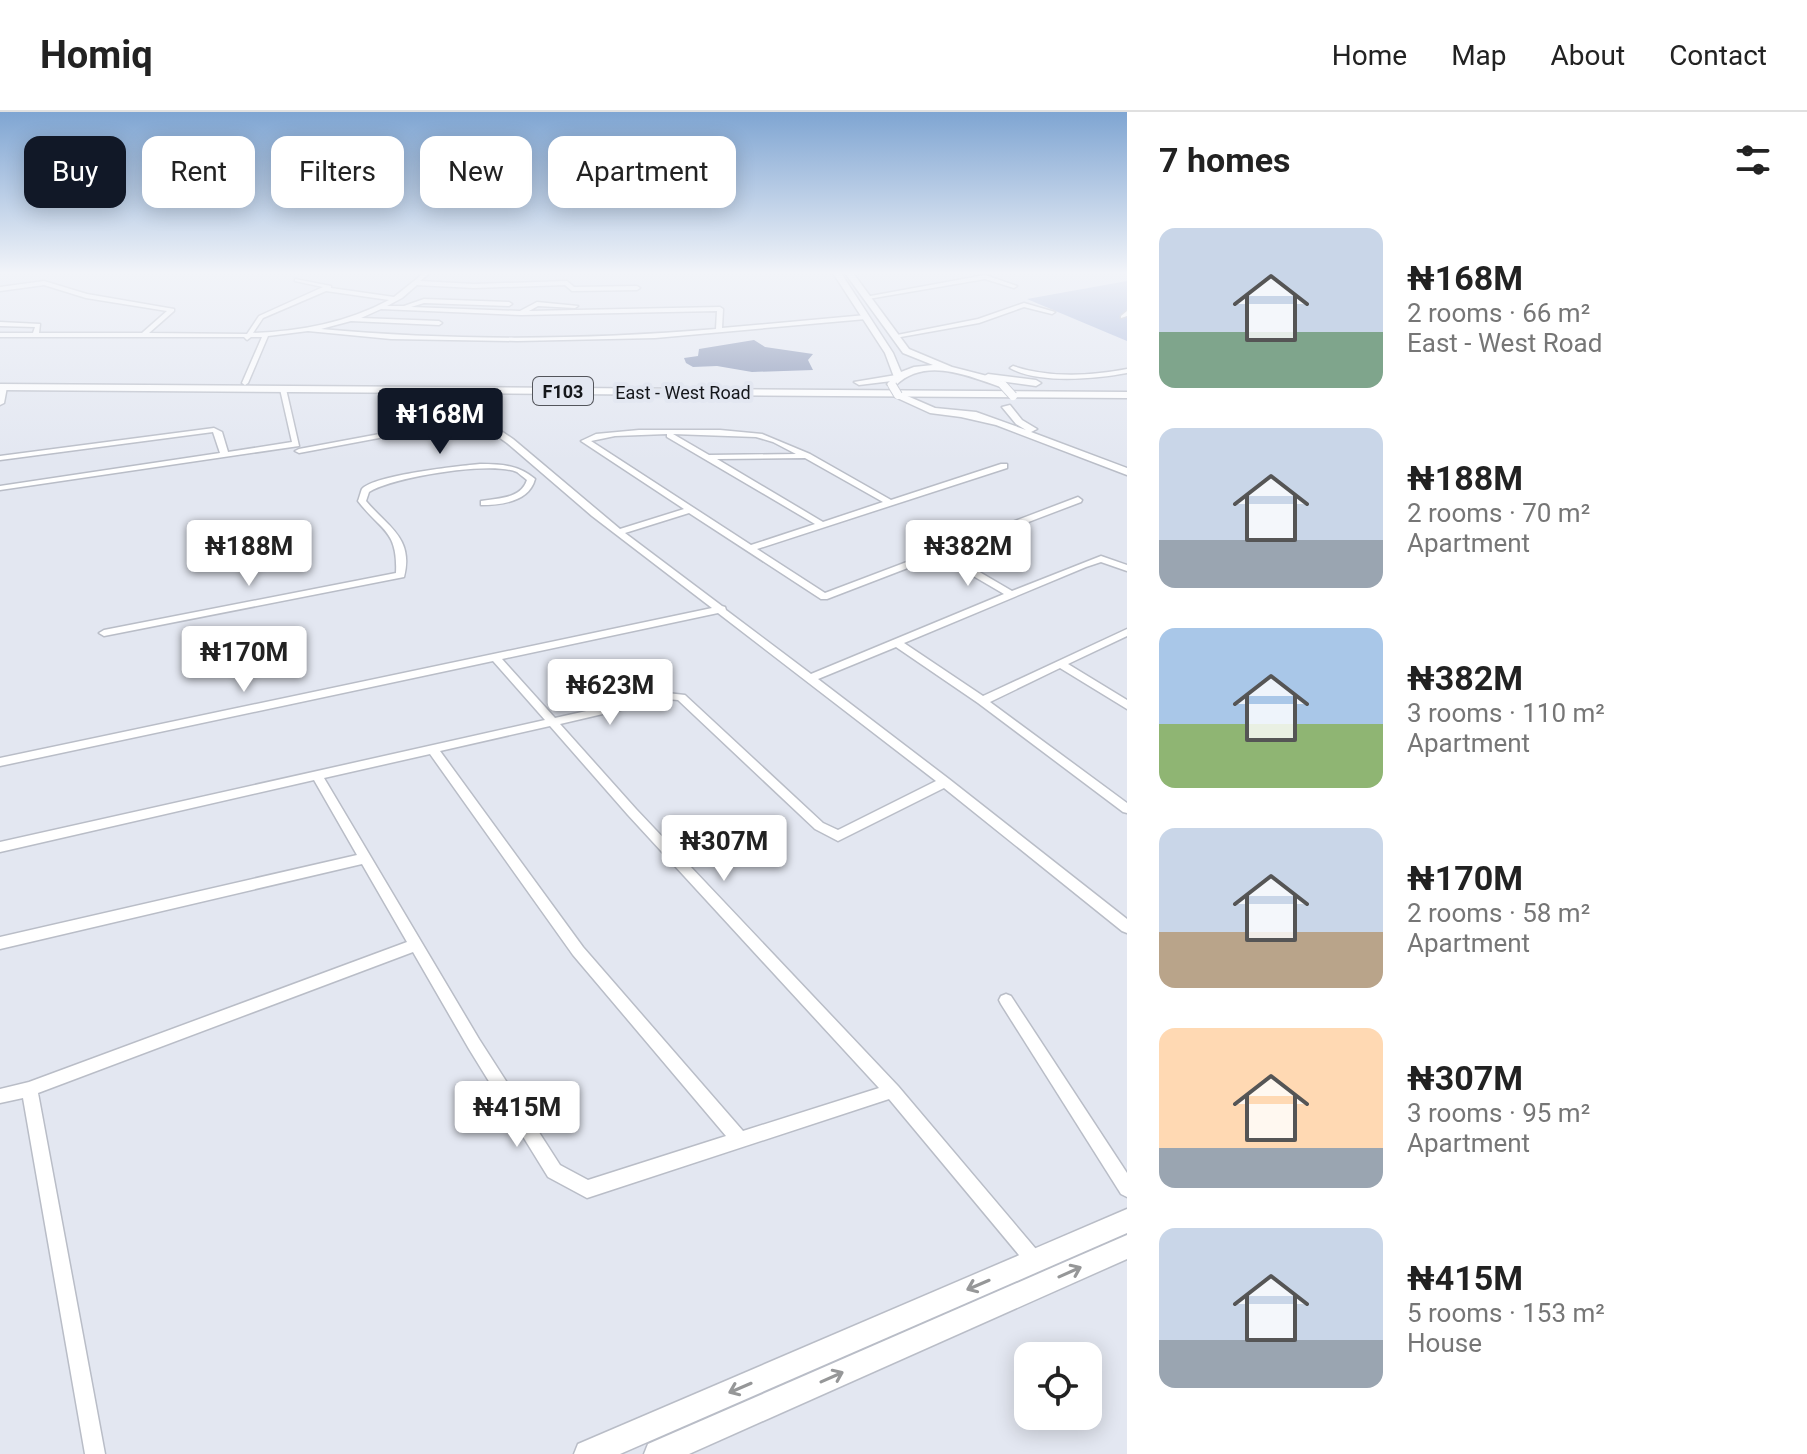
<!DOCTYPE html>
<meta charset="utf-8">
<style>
:root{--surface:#fff;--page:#f2f2f2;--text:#222;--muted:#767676;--line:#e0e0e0;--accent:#111827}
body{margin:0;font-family:Roboto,sans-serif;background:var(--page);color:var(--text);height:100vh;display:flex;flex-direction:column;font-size:30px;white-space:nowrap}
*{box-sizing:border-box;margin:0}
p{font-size:26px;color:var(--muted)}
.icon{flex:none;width:44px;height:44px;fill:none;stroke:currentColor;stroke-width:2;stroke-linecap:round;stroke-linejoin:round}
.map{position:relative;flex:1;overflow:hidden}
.sheet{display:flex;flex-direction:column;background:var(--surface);width:680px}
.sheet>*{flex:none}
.guide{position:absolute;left:24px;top:24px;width:760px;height:72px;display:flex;gap:16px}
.buttons{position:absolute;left:1014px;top:1230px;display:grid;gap:16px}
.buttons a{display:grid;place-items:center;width:88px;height:88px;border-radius:16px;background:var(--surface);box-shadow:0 4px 20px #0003;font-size:40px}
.price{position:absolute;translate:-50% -68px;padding:0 18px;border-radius:8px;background:#fff;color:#222;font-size:26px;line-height:52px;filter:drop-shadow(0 2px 4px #0008)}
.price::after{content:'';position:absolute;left:50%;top:48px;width:24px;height:18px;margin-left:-12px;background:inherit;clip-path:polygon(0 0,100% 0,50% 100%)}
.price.selected{background:var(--accent);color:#fff}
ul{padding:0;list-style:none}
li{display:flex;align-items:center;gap:24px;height:200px;padding:0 32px}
li span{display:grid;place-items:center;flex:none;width:224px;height:160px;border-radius:16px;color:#555}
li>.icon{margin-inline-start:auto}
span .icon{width:96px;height:96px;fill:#fffc;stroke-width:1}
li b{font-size:34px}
h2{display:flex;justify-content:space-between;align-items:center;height:96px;padding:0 32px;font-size:34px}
.tag{padding:0 28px;border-radius:16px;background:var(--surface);box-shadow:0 4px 20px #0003;font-size:28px;line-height:72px}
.tag.selected{background:var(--accent);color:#fff}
header{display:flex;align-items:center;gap:48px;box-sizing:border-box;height:112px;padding:0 40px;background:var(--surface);border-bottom:2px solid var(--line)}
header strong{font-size:38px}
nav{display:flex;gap:44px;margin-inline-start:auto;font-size:28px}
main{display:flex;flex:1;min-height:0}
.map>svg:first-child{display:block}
.forest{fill:#a8b7da}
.water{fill:#818fb1}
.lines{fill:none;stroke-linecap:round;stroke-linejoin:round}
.street-casing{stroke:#b9bdc7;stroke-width:3}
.secondary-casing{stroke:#b9bdc7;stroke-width:3}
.primary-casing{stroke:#b9bdc7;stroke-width:3}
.street{fill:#fff;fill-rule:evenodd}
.secondary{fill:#fff;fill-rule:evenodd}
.primary{fill:#fff;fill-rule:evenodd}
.secondary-bridge-casing{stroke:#b9bdc7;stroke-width:10;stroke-linecap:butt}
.secondary-bridge{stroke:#fff;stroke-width:8}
.oneway{stroke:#969798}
.labels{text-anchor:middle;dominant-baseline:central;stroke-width:8;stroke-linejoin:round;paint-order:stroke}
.shield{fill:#e3e7f1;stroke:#53555b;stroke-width:2}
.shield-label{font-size:18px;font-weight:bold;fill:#15171b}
.far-street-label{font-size:18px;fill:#15171b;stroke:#e3e7f1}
</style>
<header>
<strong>Homiq</strong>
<nav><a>Home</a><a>Map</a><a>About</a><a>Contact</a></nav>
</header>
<main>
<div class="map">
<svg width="1127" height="1342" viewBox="0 0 1127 1342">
<rect width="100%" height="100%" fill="#e3e7f1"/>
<!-- forest -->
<polygon class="forest" points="1127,169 1127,229 1027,187"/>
<!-- water -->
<polygon class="water" points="754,228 765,235 813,242 808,248 813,258 752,260 717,254 693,255 686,251 684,246 698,244 699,237"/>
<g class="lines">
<defs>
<g id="street">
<path d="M424,161H430L420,169L474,172L567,169L574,175L637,174L640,176L637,178L572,179L565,173L474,176L417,173L402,186L387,194H404L424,187L509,190L512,192L509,194L424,191L411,195L520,199L537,190L578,194L575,196L538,194L529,199L720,195L723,197L722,216L866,203L869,205L866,207L655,226L517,229L391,227L308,219L268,224L248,271L245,273L242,271L262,225H251L247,228L244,225H0V221H33L35,215L0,214V210L40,212L39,221H142L167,199L86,186L44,173L0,179V175L44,169L87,182L174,197V199L149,221L247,222L259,204L323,175L295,169V167L331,174V176L394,185ZM326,179L389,188C346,211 301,219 253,221L263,206ZM381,197L521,203L717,199L716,217C585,228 452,229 321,217L351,209L439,213L442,211L439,209L361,206Z"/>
<polygon points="985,163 1017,174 1014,176 985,167 868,187 865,185"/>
<polygon points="1024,191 1055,200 1052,202 1024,195 979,211 895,226 892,224 978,207"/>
<polygon points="1127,199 1127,204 1121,206 1121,204"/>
<path d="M1013,254C1048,266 1091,264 1127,257V261C1095,267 1038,272 1010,256Z"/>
<polygon points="4,273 7,275 4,291 0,293 0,277"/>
<polygon points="283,275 286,277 299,334 0,378 0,374 220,341 213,320 0,348 0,344 214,316 222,320 228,340 292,330 280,277"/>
<path d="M456,277L458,278L479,304L513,327L620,417L684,397L581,329L596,322L639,318H720L762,322L810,342L891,388L1001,352H1007V356L757,437L825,481L1078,385L1082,388L1081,390L947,441L1012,479L1101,444L1127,453V459L1101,450L1086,455L904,531L983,584L1127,517V524L1068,552L1127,588V597L1060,556L990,590L1127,691V701L1123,700L978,591L896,535L818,567L949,667L1127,807V821L1122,819L944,676L838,729L815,717L678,588L667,587L560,612L636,697L898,974L1041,1143L1044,1149L1041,1155L1035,1158L1029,1155L889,987L587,1086L548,1065L469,937L413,840L38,981L105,1342H85L23,986L0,991V977L29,970L407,830L362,752L0,837V825L357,743L314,668L0,740V730L545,608L493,549L0,654V646L712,496L592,404L507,331L475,308L299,341L295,339L299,337L471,305L453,279ZM667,322V325L815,412L751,433L591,329L615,324ZM673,322L756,325L773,330L796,342L709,343ZM805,346L883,390L823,410L717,347ZM689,401L821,487H827L939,444L1004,482L811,562L726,498L725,495L722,494L625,421ZM718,501L936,669L838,718L823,711L685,583L667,581L555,606L502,547ZM550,614L628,703L879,976L743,1019L583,835L440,639ZM430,642L573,843L726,1024L588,1068L560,1053L479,927L324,666Z"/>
<path d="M480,352C501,352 519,353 535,367C529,390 501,393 481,393V389C498,386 521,387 527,368C526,367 518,361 517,360C491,349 393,365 369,380L366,389C388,415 414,426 404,465L104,524L99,521L104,518L396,461C398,418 381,419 358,389C359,387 361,379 362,377C374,363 460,354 480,352Z"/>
<polygon points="1006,882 1011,884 1127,1061 1127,1085 1121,1082 1001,892 999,888 1001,884"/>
</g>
<g id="secondary">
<path d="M833,161H841L893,241L901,260L914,255L933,253L903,241L845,161H853L909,237L952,255L995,266L1008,273L1003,276C969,264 925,244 895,274H889L887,272L894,265L885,241Z"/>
<polygon points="898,280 935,296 976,300 1026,318 1016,312 1002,295 1010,293 1022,308 1037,317 1031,320 1127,356 1127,363 996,313 961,305 930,301 895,285 893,283"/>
<polygon points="1127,1097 1127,1121 620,1342 574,1342 578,1332"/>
<polygon points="1127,1123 1127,1147 689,1342 644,1342 648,1332"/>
</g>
<g id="primary">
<polygon points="988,262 1036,268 1041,271 1036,274 984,267 983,265"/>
<polygon points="896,263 900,264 900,268 859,273 854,270"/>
<polygon points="0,272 1127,280 1127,286 0,278"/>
</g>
</defs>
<!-- street casing -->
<use href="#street" class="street-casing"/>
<!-- secondary casing -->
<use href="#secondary" class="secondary-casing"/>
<!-- primary casing -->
<use href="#primary" class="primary-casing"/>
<!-- street -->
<use href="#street" class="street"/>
<!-- secondary -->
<use href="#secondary" class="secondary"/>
<!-- primary -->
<use href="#primary" class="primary"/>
<defs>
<g id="secondary-bridge">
<polyline points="892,273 898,283"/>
<polyline points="1003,273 1013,284"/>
</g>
</defs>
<!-- secondary-bridge casing -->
<use href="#secondary-bridge" class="secondary-bridge-casing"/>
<!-- secondary-bridge -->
<use href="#secondary-bridge" class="secondary-bridge"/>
</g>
<!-- one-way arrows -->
<defs><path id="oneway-shaft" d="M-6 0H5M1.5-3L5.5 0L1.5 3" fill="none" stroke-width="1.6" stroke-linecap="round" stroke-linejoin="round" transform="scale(2)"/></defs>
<g class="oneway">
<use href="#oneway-shaft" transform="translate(1070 1160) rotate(-24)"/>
<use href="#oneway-shaft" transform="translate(978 1173) rotate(157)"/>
<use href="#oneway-shaft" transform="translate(832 1265) rotate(-24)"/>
<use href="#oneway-shaft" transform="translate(740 1276) rotate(157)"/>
</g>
<!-- sky -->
<linearGradient id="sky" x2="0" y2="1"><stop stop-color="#7fa5d2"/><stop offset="0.46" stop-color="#f2f4f9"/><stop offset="1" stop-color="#f2f4f9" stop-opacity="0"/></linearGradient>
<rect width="1127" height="349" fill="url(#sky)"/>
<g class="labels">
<!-- shield labels -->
<rect class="shield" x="533" y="265" width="60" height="28" rx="6"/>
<g class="shield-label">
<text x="563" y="279">F103</text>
</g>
<!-- far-street labels -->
<g class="far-street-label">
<text x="683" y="280">East - West Road</text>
</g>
</g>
</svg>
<div class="buttons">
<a><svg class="icon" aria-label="locate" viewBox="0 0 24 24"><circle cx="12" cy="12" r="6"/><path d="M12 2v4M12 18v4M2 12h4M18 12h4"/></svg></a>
</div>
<b class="price selected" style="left:440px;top:344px">₦168M</b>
<b class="price" style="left:249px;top:476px">₦188M</b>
<b class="price" style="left:968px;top:476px">₦382M</b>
<b class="price" style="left:244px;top:582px">₦170M</b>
<b class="price" style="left:610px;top:615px">₦623M</b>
<b class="price" style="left:724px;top:771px">₦307M</b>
<b class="price" style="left:517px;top:1037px">₦415M</b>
<div class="guide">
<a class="tag selected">Buy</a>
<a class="tag">Rent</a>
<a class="tag">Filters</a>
<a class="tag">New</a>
<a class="tag">Apartment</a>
</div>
</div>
<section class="sheet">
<h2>7 homes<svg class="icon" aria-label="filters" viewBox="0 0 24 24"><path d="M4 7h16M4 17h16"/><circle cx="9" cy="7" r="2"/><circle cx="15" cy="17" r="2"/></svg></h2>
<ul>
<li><span style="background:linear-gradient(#c9d6e8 65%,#7fa58c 0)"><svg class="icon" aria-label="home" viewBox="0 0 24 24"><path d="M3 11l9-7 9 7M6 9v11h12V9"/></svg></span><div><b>₦168M</b><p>2 rooms · 66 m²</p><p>East - West Road</p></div></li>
<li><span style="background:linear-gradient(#c9d6e8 70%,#9aa5b1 0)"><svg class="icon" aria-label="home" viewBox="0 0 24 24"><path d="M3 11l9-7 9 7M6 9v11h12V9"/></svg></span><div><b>₦188M</b><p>2 rooms · 70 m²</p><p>Apartment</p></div></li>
<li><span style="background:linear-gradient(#a9c7e8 60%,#8fb573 0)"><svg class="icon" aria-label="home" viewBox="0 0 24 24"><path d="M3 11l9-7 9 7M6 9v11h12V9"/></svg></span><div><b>₦382M</b><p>3 rooms · 110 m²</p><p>Apartment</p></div></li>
<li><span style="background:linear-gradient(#c9d6e8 65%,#b9a48a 0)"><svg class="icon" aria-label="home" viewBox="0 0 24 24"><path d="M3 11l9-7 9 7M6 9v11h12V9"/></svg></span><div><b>₦170M</b><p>2 rooms · 58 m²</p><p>Apartment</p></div></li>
<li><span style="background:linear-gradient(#ffd9b3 75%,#9aa5b1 0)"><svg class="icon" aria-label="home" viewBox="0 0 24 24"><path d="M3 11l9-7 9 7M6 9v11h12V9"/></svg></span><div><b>₦307M</b><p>3 rooms · 95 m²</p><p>Apartment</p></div></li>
<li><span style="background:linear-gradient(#c9d6e8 70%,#9aa5b1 0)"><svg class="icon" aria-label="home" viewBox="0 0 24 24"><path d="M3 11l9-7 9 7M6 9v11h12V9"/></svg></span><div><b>₦415M</b><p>5 rooms · 153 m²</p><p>House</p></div></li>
</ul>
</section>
</main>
